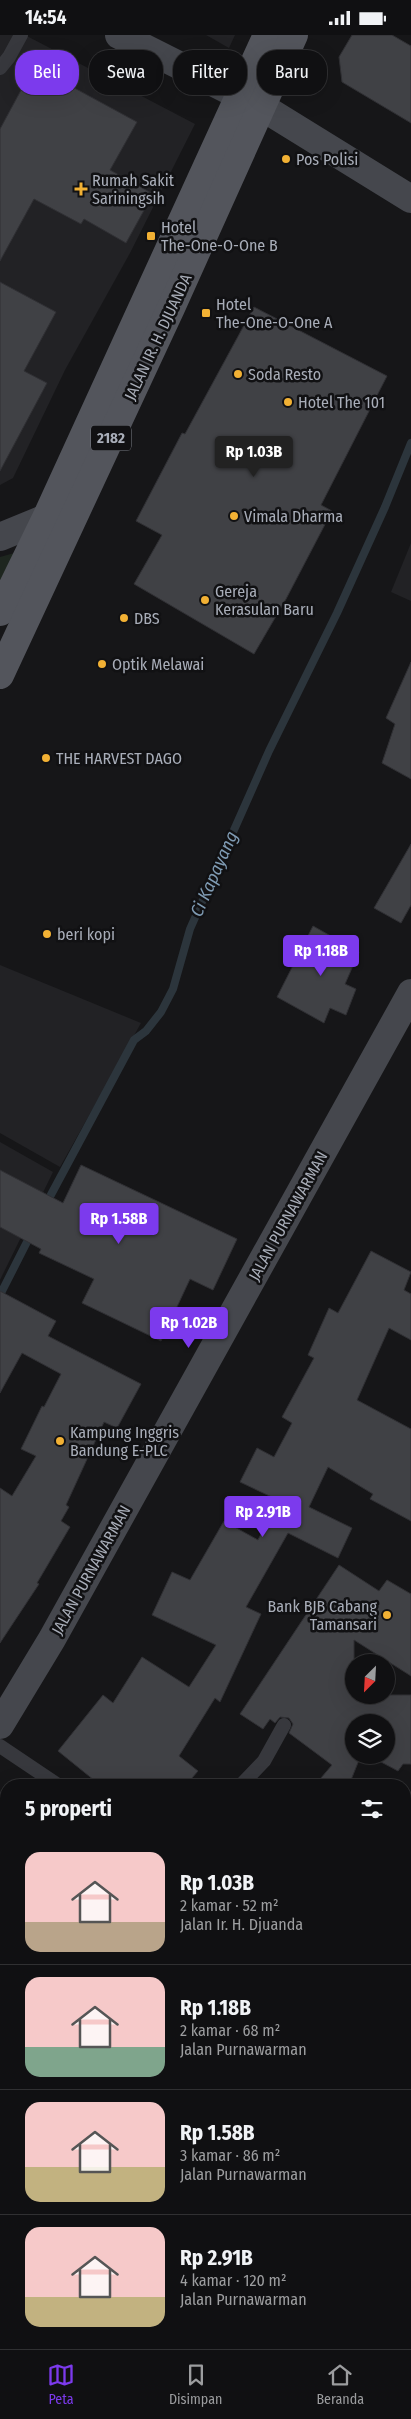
<!DOCTYPE html>
<html lang="id">
<meta charset="utf-8">
<style>
:root{--surface:#101012;--page:#1e1e20;--text:#f1f3f6;--muted:#9c9d9f;--line:#303032;--accent:#7c3aed}
body{margin:0;font-family:"Fira Sans Condensed",sans-serif;background:var(--page);color:var(--text);height:100vh;display:flex;flex-direction:column;font-size:19px;white-space:nowrap}
*{box-sizing:border-box;margin:0}
p{font-size:16px;color:var(--muted)}
.icon{flex:none;width:28px;height:28px;fill:none;stroke:currentColor;stroke-width:2;stroke-linecap:round;stroke-linejoin:round}
.map{position:relative;flex:1;overflow:hidden}
.drawer{position:absolute;left:0px;top:1744px;width:411px;height:571px;display:flex;flex-direction:column;background:var(--surface);border-radius:20px 20px 0 0;box-shadow:0 5px 20px #0002,0 0 0 1px var(--line)}
.drawer>*{flex:none}
.guide{position:absolute;left:15px;top:15px;width:381px;height:45px;display:flex;gap:10px}
.needle{width:32px;rotate:204deg}
.buttons{position:absolute;left:345px;top:1619px;display:grid;gap:10px}
.buttons a{display:grid;place-items:center;width:50px;height:50px;border-radius:50%;background:var(--surface);box-shadow:0 5px 20px #0002,0 0 0 1px var(--line);font-size:25px}
.price{position:absolute;translate:-50% -42px;padding:0 11px;border-radius:5px;background:var(--accent);color:#fff;font-size:16px;line-height:32px;filter:drop-shadow(0 1px 2px #0008)}
.price::after{content:'';position:absolute;left:50%;top:30px;width:15px;height:11px;margin-left:-8px;background:inherit;clip-path:polygon(0 0,100% 0,50% 100%)}
.price.current{background:#222;color:#fff}
ul{padding:0;list-style:none}
li{display:flex;align-items:center;gap:15px;height:125px;padding:0 25px}
li+li{border-top:1px solid var(--line)}
li span{display:grid;place-items:center;flex:none;width:140px;height:100px;border-radius:15px;color:#555}
li>.icon{margin-inline-start:auto}
span .icon{width:60px;height:60px;fill:#fffc;stroke-width:1}
li b{font-size:21px}
h2{display:flex;justify-content:space-between;align-items:center;height:60px;padding:0 25px;font-size:21px}
.pill{padding:0 18px;border-radius:20px;background:var(--surface);box-shadow:0 5px 20px #0002,0 0 0 1px var(--line);font-size:18px;line-height:45px}
.pill.current{background:var(--accent);color:#fff}
.status{display:flex;justify-content:space-between;align-items:center;height:35px;padding:0 25px;background:var(--surface);direction:ltr}
.status svg{height:14px;fill:currentColor}
.menu{display:flex;justify-content:space-around;align-items:center;height:70px;border-top:1px solid var(--line);background:var(--surface);font-size:14px;color:var(--muted)}
.menu a{display:grid;justify-items:center;gap:2px}
.menu .current{color:var(--accent)}
.map>svg:first-child{display:block}
.built{fill:#222225}
.green{fill:#1e261f}
.lines{fill:none;stroke-linecap:round;stroke-linejoin:round}
.stream{stroke:#2c353c;stroke-width:8}
.building{fill:#404145;stroke:#303034}
.lane{stroke:#37383d;stroke-width:14}
.street{stroke:#37383d;stroke-width:26}
.secondary{stroke:#45474d;stroke-width:28}
.primary{stroke:#53555c;stroke-width:28}
.poi-dot{fill:#f2b134;stroke:#111113;stroke-width:2}
.labels{text-anchor:middle;dominant-baseline:central;stroke-width:5;stroke-linejoin:round;paint-order:stroke}
.shield{fill:#111113;stroke:#7b7e86;stroke-width:1}
.shield-label{font-size:15px;font-weight:bold;fill:#a8adb8}
.poi-label{font-size:16px;fill:#a8adb8;stroke:#111113;text-anchor:start}
.street-label{font-size:16px;fill:#a8adb8;stroke:#111113}
.water-label{font-size:18px;font-style:italic;fill:#7f9bb3;stroke:#111113}
</style>
<div class="status"><b>14:54</b><svg viewBox="0 0 49 12"><path d="M0 12V9h3v3zM5 12V6h3v6zM10 12V3h3v9zM15 12V0h3v12zM26 1h20v11H26zM47 4h2v5h-2z"/></svg></div>
<div class="map">
<svg width="411" height="2314" viewBox="0 0 411 2314">
<rect width="100%" height="100%" fill="#161618"/>
<!-- built -->
<g class="built">
<polygon points="0,0 25,0 195,89 130,218 65,335 13,443 0,450"/>
<polygon points="206,0 235,0 229,13"/>
<polygon points="411,508 411,566 391,557"/>
<polygon points="0,930 141,988 60,1132 0,1098"/>
<polygon points="0,1107 53,1137 0,1245"/>
</g>
<!-- green -->
<polygon class="green" points="18,517 0,556 0,522"/>
<g class="lines">
<!-- stream -->
<g class="stream">
<polyline points="46,1169 134,1005 146,996 161,977 173,954 190,894 269,716 337,578 385,472 411,408"/>
<polyline points="0,1260 31,1199"/>
</g>
</g>
<!-- building -->
<g class="building">
<polygon points="352,0 392,0 411,11 411,88 342,47 339,22"/>
<polygon points="34,31 137,87 110,135 153,159 126,208 84,184 81,189 34,164 0,226 0,94"/>
<polygon points="0,247 56,277 24,336 47,348 0,436"/>
<polygon points="254,272 387,341 321,470 332,476 286,564 254,619 134,549 162,500 136,486 182,398 185,399"/>
<polygon points="411,627 411,744 382,728 395,689 386,683"/>
<polygon points="411,809 411,870 401,888 374,873"/>
<polygon points="313,891 359,917 345,949 356,954 346,980 330,973 324,988 277,962"/>
<polygon points="81,1130 237,1204 213,1255 190,1244 161,1306 82,1268 94,1244 39,1218 41,1214 0,1192 0,1135 63,1168"/>
<polygon points="371,1216 411,1237 404,1255 411,1259 411,1305 389,1293 357,1365 411,1394 411,1486 370,1464 373,1459 328,1432 309,1472 352,1493 338,1523 288,1498 246,1572 261,1579 220,1667 215,1663 179,1721 198,1736 186,1750 100,1750 58,1716 103,1660 113,1668 142,1622 189,1652 216,1610 152,1580 172,1537 190,1545 224,1486 258,1505 278,1465 240,1447 257,1413 274,1422 292,1388 282,1382 314,1323 308,1320 329,1273 338,1278"/>
<polygon points="0,1256 56,1286 48,1301 141,1349 117,1393 104,1387 66,1470 69,1472 61,1486 70,1492 37,1548 39,1549 0,1608 0,1453 12,1461 36,1421 21,1414 42,1371 44,1372 61,1339 22,1318 0,1358"/>
<polygon points="339,1530 379,1556 387,1545 411,1559 411,1641 354,1605 354,1660 411,1660 411,1729 403,1729 398,1736 368,1720 386,1720 386,1688 354,1688 354,1720 361,1720 349,1750 315,1750 332,1730 289,1698 293,1689 289,1683 280,1682 275,1688 270,1684 263,1694 240,1679"/>
</g>
<g class="lines">
<!-- lane -->
<g class="lane">
<polyline points="0,33 9,22 21,0"/>
<polyline points="0,1711 58,1750"/>
<polyline points="241,1750 264,1726 284,1690"/>
</g>
<!-- street -->
<polyline class="street" points="0,2112 6,2104"/>
<!-- secondary -->
<g class="secondary">
<polyline points="119,0 262,72 411,164"/>
<polyline points="0,502 46,483"/>
<polyline points="0,1690 52,1604 411,958"/>
<polyline points="405,1857 411,1853"/>
<polyline points="405,1882 411,1885"/>
<polyline points="0,1959 6,1961"/>
</g>
<!-- primary -->
<g class="primary">
<polyline points="0,577 46,483 267,0"/>
<polyline points="0,640 171,273 294,0"/>
</g>
</g>
<!-- markers -->
<g class="poi-dot">
<circle cx="286" cy="124" r="5"/>
<path d="M78.5 146.5h5v5h5v5h-5v5h-5v-5h-5v-5h5z"/>
<rect x="146" y="196" width="10" height="10" rx="2.5"/>
<rect x="201" y="273" width="10" height="10" rx="2.5"/>
<circle cx="238" cy="339" r="5"/>
<circle cx="288" cy="367" r="5"/>
<circle cx="234" cy="481" r="5"/>
<circle cx="205" cy="565" r="5"/>
<circle cx="124" cy="583" r="5"/>
<circle cx="102" cy="629" r="5"/>
<circle cx="46" cy="723" r="5"/>
<circle cx="47" cy="899" r="5"/>
<circle cx="60" cy="1406" r="5"/>
<circle cx="387" cy="1580" r="5"/>
</g>
<g class="labels">
<!-- shield labels -->
<rect class="shield" x="91" y="390.5" width="40" height="25" rx="4"/>
<g class="shield-label">
<text x="111" y="403">2182</text>
</g>
<!-- poi labels -->
<g class="poi-label">
<text x="296" y="124">Pos Polisi</text>
<text x="92" y="145">Rumah Sakit<tspan x="92" dy="18">Sariningsih</tspan></text>
<text x="161" y="192">Hotel<tspan x="161" dy="18">The-One-O-One B</tspan></text>
<text x="216" y="269">Hotel<tspan x="216" dy="18">The-One-O-One A</tspan></text>
<text x="248" y="339">Soda Resto</text>
<text x="298" y="367">Hotel The 101</text>
<text x="244" y="481">Vimala Dharma</text>
<text x="215" y="556">Gereja<tspan x="215" dy="18">Kerasulan Baru</tspan></text>
<text x="134" y="583">DBS</text>
<text x="112" y="629">Optik Melawai</text>
<text x="56" y="723">THE HARVEST DAGO</text>
<text x="57" y="899">beri kopi</text>
<text x="70" y="1397">Kampung Inggris<tspan x="70" dy="18">Bandung E-PLC</tspan></text>
<text x="377" y="1571" text-anchor="end">Bank BJB Cabang<tspan x="377" dy="18">Tamansari</tspan></text>
</g>
<!-- street labels -->
<g class="street-label">
<text transform="translate(158 302) rotate(-65)">JALAN IR. H. DJUANDA</text>
<text transform="translate(288 1181) rotate(-61)">JALAN PURNAWARMAN</text>
<text transform="translate(91 1535) rotate(-61)">JALAN PURNAWARMAN</text>
</g>
<!-- water labels -->
<g class="water-label">
<text transform="translate(214 839) rotate(-66)">Ci Kapayang</text>
</g>
</g>
</svg>
<div class="buttons">
<a><svg class="needle" viewBox="-14 -14 28 28"><path d="M0-13l5 13h-10z" fill="#e53935"/><path d="M0 13l5-13h-10z" fill="#9c9d9f"/></svg></a>
<a><svg class="icon" aria-label="layers" viewBox="0 0 24 24"><path d="M12 4l9 5-9 5-9-5zM3 14l9 5 9-5"/></svg></a>
</div>
<b class="price current" style="left:254px;top:443px">Rp 1.03B</b>
<b class="price" style="left:321px;top:942px">Rp 1.18B</b>
<b class="price" style="left:119px;top:1210px">Rp 1.58B</b>
<b class="price" style="left:189px;top:1314px">Rp 1.02B</b>
<b class="price" style="left:263px;top:1503px">Rp 2.91B</b>
<div class="guide">
<a class="pill current">Beli</a>
<a class="pill">Sewa</a>
<a class="pill">Filter</a>
<a class="pill">Baru</a>
</div>
<section class="drawer">
<h2>5 properti<svg class="icon" aria-label="filters" viewBox="0 0 24 24"><path d="M4 7h16M4 17h16"/><circle cx="9" cy="7" r="2"/><circle cx="15" cy="17" r="2"/></svg></h2>
<ul>
<li><span style="background:linear-gradient(#f6c9c9 70%,#b9a48a 0)"><svg class="icon" aria-label="home" viewBox="0 0 24 24"><path d="M3 11l9-7 9 7M6 9v11h12V9"/></svg></span><div><b>Rp 1.03B</b><p>2 kamar · 52 m²</p><p>Jalan Ir. H. Djuanda</p></div></li>
<li><span style="background:linear-gradient(#f6c9c9 70%,#7fa58c 0)"><svg class="icon" aria-label="home" viewBox="0 0 24 24"><path d="M3 11l9-7 9 7M6 9v11h12V9"/></svg></span><div><b>Rp 1.18B</b><p>2 kamar · 68 m²</p><p>Jalan Purnawarman</p></div></li>
<li><span style="background:linear-gradient(#f6c9c9 65%,#c2b280 0)"><svg class="icon" aria-label="home" viewBox="0 0 24 24"><path d="M3 11l9-7 9 7M6 9v11h12V9"/></svg></span><div><b>Rp 1.58B</b><p>3 kamar · 86 m²</p><p>Jalan Purnawarman</p></div></li>
<li><span style="background:linear-gradient(#f6c9c9 70%,#c2b280 0)"><svg class="icon" aria-label="home" viewBox="0 0 24 24"><path d="M3 11l9-7 9 7M6 9v11h12V9"/></svg></span><div><b>Rp 2.91B</b><p>4 kamar · 120 m²</p><p>Jalan Purnawarman</p></div></li>
</ul>
</section>
</div>
<nav class="menu">
<a class="current"><svg class="icon" aria-label="map" viewBox="0 0 24 24"><path d="M3 6l6-2 6 2 6-2v14l-6 2-6-2-6 2zM9 4v14M15 6v14"/></svg>Peta</a>
<a><svg class="icon" aria-label="saved" viewBox="0 0 24 24"><path d="M7 4h10v16l-5-4-5 4z"/></svg>Disimpan</a>
<a><svg class="icon" aria-label="home" viewBox="0 0 24 24"><path d="M3 11l9-7 9 7M6 9v11h12V9"/></svg>Beranda</a>
</nav>
